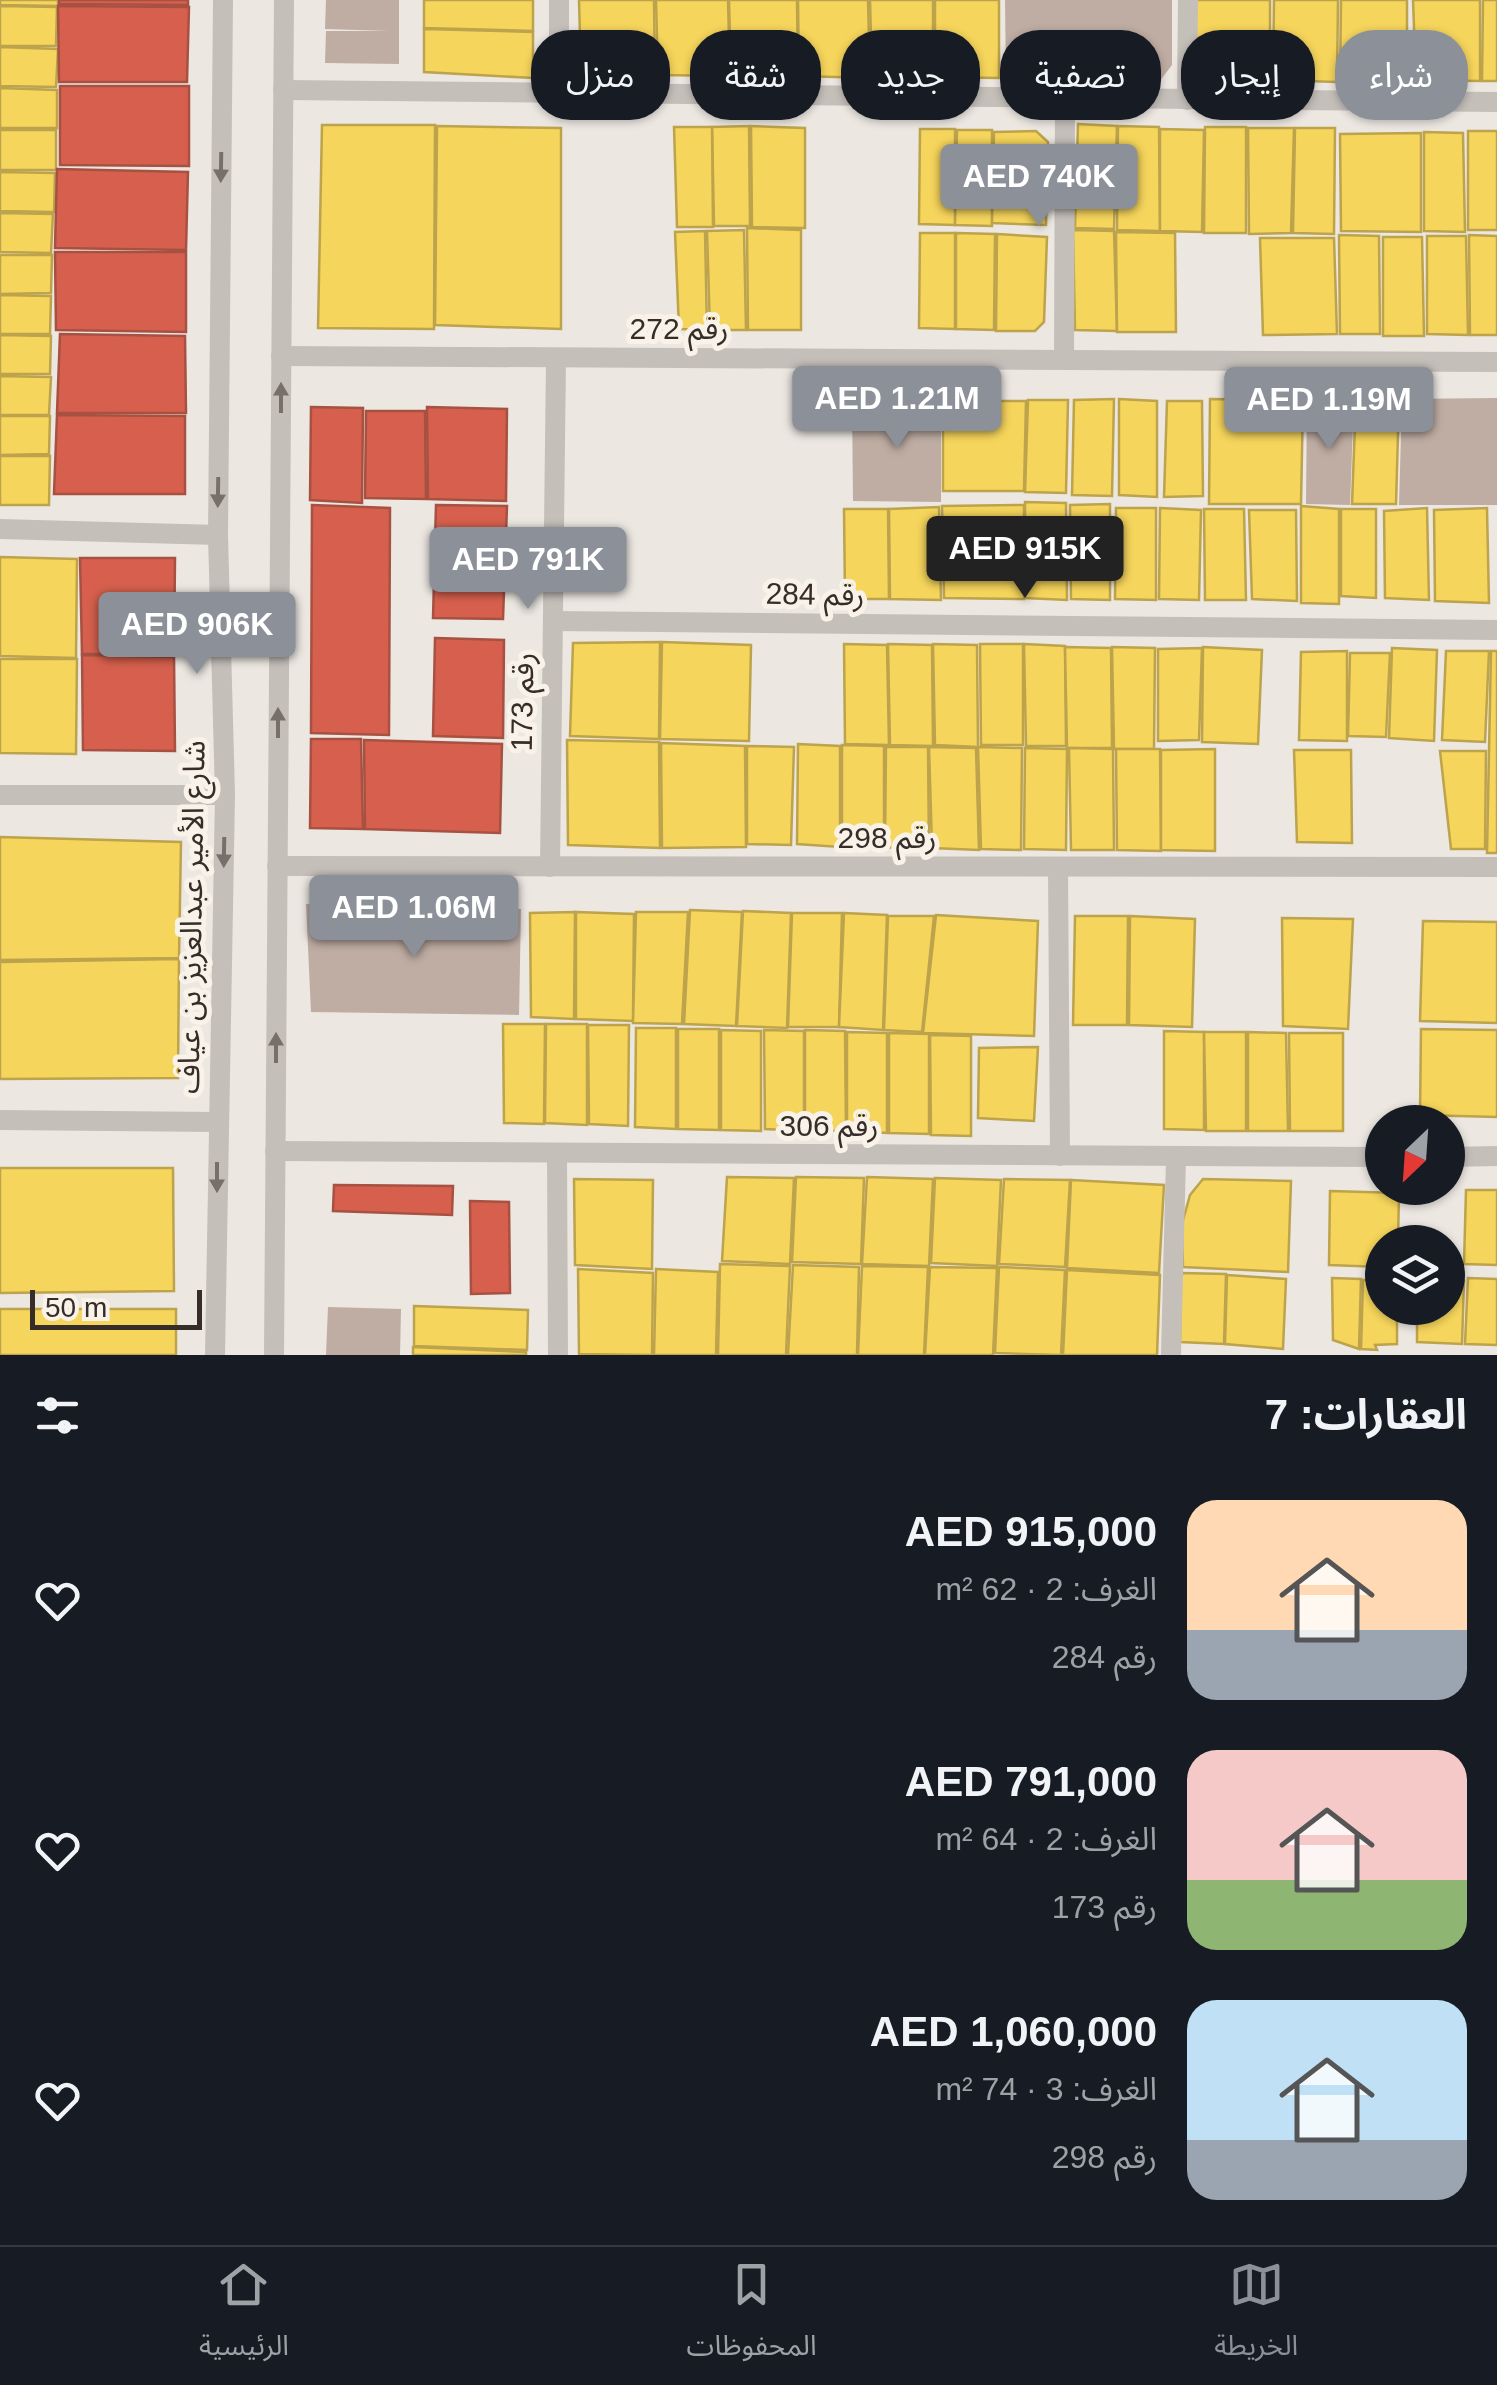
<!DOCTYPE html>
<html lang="ar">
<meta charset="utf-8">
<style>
:root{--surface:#171b24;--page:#20242c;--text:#f1f3f6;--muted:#9ea1a6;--line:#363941;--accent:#8c9099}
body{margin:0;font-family:Helvetica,"Noto Sans Arabic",sans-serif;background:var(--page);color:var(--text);direction:rtl;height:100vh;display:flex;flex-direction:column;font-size:38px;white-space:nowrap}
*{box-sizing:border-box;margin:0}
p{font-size:32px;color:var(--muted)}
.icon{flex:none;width:55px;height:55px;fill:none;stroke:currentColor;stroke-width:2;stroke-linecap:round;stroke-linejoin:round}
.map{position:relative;height:1355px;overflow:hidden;direction:ltr}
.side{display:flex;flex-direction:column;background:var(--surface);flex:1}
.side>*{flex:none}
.top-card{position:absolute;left:30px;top:30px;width:1438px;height:90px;direction:rtl;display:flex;gap:20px}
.needle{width:65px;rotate:205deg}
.fabs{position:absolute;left:1365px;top:1105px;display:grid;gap:20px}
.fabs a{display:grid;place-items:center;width:100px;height:100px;border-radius:50%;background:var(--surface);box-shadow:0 2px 8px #0004;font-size:50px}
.scale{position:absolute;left:30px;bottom:25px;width:172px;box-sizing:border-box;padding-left:10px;border:5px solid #362d28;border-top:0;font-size:28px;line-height:35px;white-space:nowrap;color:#362d28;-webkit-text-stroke:8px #f8f2e9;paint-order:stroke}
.price{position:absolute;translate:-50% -85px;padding:0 22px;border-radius:10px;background:var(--accent);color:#fff;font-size:32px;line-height:65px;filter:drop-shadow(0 2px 5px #0008)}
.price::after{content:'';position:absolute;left:50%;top:60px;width:30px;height:22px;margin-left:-15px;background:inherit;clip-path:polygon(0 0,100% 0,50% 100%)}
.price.active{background:#222;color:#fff}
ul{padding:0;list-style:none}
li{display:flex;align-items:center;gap:30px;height:250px;padding:0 30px}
li span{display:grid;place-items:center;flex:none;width:280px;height:200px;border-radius:30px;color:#555}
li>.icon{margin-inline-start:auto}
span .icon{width:120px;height:120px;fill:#fffc;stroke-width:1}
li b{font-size:42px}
h2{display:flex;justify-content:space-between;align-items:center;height:120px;padding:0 30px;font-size:42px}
.pill{padding:0 35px;border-radius:40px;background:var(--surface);box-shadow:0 2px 8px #0004;font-size:35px;line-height:90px}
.pill.active{background:var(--accent);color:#fff}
.tabs{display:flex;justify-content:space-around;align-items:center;height:140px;border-top:2px solid var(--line);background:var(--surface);font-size:28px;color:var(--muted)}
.tabs a{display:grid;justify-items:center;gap:5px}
.tabs .active{color:var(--accent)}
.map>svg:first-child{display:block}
.homes{fill:#f6d55c;stroke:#bca34c;stroke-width:2.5}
.shops{fill:#d6604d;stroke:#a65142;stroke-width:2.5}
.building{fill:#bfada3}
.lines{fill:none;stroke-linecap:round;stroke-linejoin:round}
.minor{stroke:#c5bfba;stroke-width:20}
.oneway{fill:#766f6a}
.labels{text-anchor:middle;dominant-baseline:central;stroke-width:10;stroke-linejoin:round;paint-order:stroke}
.street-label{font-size:30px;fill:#362d28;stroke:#f8f2e9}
</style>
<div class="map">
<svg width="1497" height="1355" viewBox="0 0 1497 1355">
<rect width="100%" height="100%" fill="#ece7e1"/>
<!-- homes -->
<g class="homes">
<polygon points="0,0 58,0 58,6 0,5"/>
<polygon points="424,0 533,0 533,31 424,28"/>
<polygon points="579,0 654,0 655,76 581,74"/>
<polygon points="656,0 728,0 730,76 658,75"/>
<polygon points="729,0 797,0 798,76 731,75"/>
<polygon points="798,0 868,0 870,78 799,76"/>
<polygon points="870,0 933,0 933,78 872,77"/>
<polygon points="935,0 999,0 999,78 935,77"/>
<polygon points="1193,0 1270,0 1270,81 1206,79 1203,62 1194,43"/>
<polygon points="1274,0 1338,0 1337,82 1273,80"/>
<polygon points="1341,0 1407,0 1407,82 1340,82"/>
<polygon points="1413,0 1480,0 1480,81 1416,80"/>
<polygon points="1483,0 1497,0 1497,81 1482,81"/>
<polygon points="0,6 57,7 56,46 0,46"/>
<polygon points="424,29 533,32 533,78 424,72"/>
<polygon points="0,47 58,49 56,87 0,86"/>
<polygon points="0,88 57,90 57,128 0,128"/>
<polygon points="1078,124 1117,126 1114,229 1075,228"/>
<polygon points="322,125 435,125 434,329 318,328"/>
<polygon points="437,126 561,128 561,329 435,325"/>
<polygon points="749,126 750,226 714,226 712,127"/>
<polygon points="751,126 805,128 805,228 752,227"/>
<polygon points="1118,126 1159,127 1160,231 1117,230"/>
<polygon points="674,127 712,127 713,227 677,227"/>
<polygon points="1205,127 1246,127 1246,233 1204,233"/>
<polygon points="1248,128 1294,128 1291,233 1249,234"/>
<polygon points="1295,128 1335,128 1334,234 1293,233"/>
<polygon points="920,129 955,129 955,225 919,224"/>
<polygon points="1160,129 1204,130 1202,232 1160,231"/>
<rect x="0" y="130" width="56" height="40"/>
<polygon points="957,130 992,130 992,226 955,225"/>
<polygon points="1036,131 1048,142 1046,225 992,223 994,132"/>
<rect x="1468" y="131" width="29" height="99"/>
<polygon points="1424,132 1463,133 1465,232 1424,231"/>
<polygon points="1421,133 1421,232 1341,231 1340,134"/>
<polygon points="0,172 55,173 54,212 0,211"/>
<polygon points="0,213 53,214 51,253 0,252"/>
<polygon points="747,228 801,230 801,330 748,330"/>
<polygon points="744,230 746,330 710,330 707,231"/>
<polygon points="1073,230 1114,231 1117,331 1075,330"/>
<polygon points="705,231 707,330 679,329 675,232"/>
<polygon points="1116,232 1175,233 1176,332 1117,332"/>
<polygon points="920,233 955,233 955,329 919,328"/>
<polygon points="956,233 995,234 994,330 956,329"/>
<polygon points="997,234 1047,237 1044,322 1035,331 996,331"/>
<polygon points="1339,235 1379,236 1380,334 1340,334"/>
<polygon points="1469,235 1497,236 1497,335 1470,335"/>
<polygon points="1427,236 1466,236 1468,335 1427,334"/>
<polygon points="1383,237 1422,237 1424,336 1383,336"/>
<polygon points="1260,238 1334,238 1337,334 1263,335"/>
<polygon points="0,255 52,255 51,293 0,294"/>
<polygon points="0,295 51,296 50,334 0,334"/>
<polygon points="0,335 51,336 50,374 0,374"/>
<polygon points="0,376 51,377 49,415 0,415"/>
<polygon points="1356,397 1399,399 1396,504 1352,504"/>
<polygon points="1114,399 1112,496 1072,495 1074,400"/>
<polygon points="1119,399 1157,401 1157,497 1119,495"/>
<polygon points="1210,399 1303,400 1301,504 1209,504"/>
<polygon points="1028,400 1068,400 1066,493 1025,492"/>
<polygon points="943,401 1026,401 1024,491 943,491"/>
<polygon points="1167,401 1202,401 1203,496 1164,497"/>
<polygon points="0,416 50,416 49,454 0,455"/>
<polygon points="0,456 50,456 49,505 0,505"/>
<polygon points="1025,502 1066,503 1067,600 1025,598"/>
<polygon points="1110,504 1110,600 1071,599 1070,505"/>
<polygon points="1024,505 1024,599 944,598 942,506"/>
<polygon points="1301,506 1339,509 1339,604 1301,603"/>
<polygon points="939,507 941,600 890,599 889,509"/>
<polygon points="1116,508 1156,508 1156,600 1115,599"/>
<polygon points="1160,508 1201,510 1199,600 1159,599"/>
<polygon points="1427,508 1429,600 1385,598 1384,511"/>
<polygon points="1487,508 1489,603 1435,601 1434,510"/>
<polygon points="844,509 888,509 889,599 845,599"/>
<polygon points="1204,509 1244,509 1246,600 1205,600"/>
<polygon points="1341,509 1376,509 1376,598 1341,596"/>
<polygon points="1249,510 1296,510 1297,601 1252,599"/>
<polygon points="0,557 77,559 76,658 0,656"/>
<polygon points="660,642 659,739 570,736 573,643"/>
<polygon points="662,642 751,645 749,741 660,739"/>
<polygon points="844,644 887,645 889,745 845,744"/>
<polygon points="888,644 932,645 933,746 890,745"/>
<polygon points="933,644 977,645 978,747 935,745"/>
<polygon points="980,644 1023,644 1023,745 981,745"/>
<polygon points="1024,644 1065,646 1066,746 1026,746"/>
<polygon points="1065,647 1111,648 1112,748 1067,748"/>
<polygon points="1112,647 1155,648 1154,749 1114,749"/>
<polygon points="1203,647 1262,650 1258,744 1202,742"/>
<polygon points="1202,648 1199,740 1158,741 1158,649"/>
<polygon points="1392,648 1437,650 1434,741 1389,738"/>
<polygon points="1347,651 1347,741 1299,740 1301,652"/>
<polygon points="1446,651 1489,651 1485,742 1442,740"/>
<polygon points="1491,651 1497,651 1497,853 1487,853"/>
<polygon points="1350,653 1390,653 1386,737 1348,736"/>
<polygon points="0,659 77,659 76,754 0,753"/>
<polygon points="567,740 659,742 660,848 568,845"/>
<polygon points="661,743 745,746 746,847 662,848"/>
<polygon points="798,744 840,746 840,847 797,844"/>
<polygon points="842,745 884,746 884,847 842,845"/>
<polygon points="747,746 794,747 791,845 747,844"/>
<polygon points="886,747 928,747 929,850 885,847"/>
<polygon points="929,747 976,748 979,850 932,848"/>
<polygon points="978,747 1022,748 1021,850 981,849"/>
<polygon points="1025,748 1067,749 1066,850 1024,849"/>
<polygon points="1069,748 1113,749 1114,850 1071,850"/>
<polygon points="1116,749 1160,749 1161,851 1117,850"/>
<polygon points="1215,749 1215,851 1161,850 1161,750"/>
<polygon points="1294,750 1351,750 1352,843 1297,842"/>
<polygon points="1440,751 1486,751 1485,849 1451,849"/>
<polygon points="0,837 181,842 179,958 0,960"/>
<polygon points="690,910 742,912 736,1026 684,1024"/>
<polygon points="743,911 791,913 787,1028 737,1026"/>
<polygon points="575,912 574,1019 531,1017 530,913"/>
<polygon points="576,912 634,914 633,1021 576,1019"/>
<polygon points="636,912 688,912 682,1024 633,1023"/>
<polygon points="792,913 842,913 839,1027 788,1027"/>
<polygon points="844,913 887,915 883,1030 839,1027"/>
<polygon points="936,915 1038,921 1034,1036 923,1033"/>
<polygon points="888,916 934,916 922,1032 884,1030"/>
<polygon points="1075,916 1128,916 1127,1025 1073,1025"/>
<polygon points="1130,916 1195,919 1192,1027 1129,1025"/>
<polygon points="1282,918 1353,919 1348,1029 1283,1026"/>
<polygon points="1423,921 1497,922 1497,1023 1420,1021"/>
<polygon points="179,959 178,1078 0,1079 0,962"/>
<polygon points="503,1024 545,1024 544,1124 504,1123"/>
<polygon points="546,1024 587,1024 587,1125 545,1123"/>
<polygon points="588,1025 629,1025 628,1126 589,1124"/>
<polygon points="636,1028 676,1028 676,1129 635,1127"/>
<polygon points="678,1029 719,1029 719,1130 678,1129"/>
<polygon points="1421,1029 1497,1030 1497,1117 1420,1115"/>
<polygon points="721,1030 761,1031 761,1131 721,1130"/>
<polygon points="764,1030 804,1031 804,1131 765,1129"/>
<polygon points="805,1030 845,1031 846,1131 805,1130"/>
<polygon points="1164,1031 1204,1032 1204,1130 1164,1129"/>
<polygon points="847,1032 887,1033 887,1133 847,1131"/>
<polygon points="1204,1032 1246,1032 1246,1131 1206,1131"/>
<polygon points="1248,1032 1286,1033 1288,1131 1248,1131"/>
<polygon points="889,1033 929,1034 929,1134 889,1133"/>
<polygon points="1289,1033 1343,1033 1343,1131 1290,1131"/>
<polygon points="930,1035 971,1036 971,1136 931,1135"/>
<polygon points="1038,1047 1034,1121 978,1118 979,1048"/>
<polygon points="0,1168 173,1168 174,1291 0,1293"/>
<polygon points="727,1177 794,1178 790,1264 722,1261"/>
<polygon points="796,1177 864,1178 861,1264 792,1262"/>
<polygon points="867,1177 933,1179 929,1266 862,1264"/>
<polygon points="935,1178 1001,1180 997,1266 931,1263"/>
<polygon points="574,1179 653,1180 652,1269 575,1265"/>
<polygon points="1004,1179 1070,1180 1065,1267 999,1264"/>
<polygon points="1203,1179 1291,1181 1288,1272 1183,1267 1182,1224 1190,1195"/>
<polygon points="1071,1180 1164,1185 1159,1273 1067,1268"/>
<polygon points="1466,1190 1497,1190 1497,1265 1464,1264"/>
<polygon points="1330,1191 1399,1193 1398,1242 1382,1242 1382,1267 1329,1265"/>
<polygon points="720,1264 790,1266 786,1355 718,1355"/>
<polygon points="793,1265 859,1267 857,1355 788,1355"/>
<polygon points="862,1266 928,1267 924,1355 858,1355"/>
<polygon points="930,1267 997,1268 993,1355 925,1355"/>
<polygon points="999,1267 1065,1270 1061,1355 995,1353"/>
<polygon points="578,1269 653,1273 652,1355 579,1354"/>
<polygon points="656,1269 718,1272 716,1355 654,1355"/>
<polygon points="1067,1270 1160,1275 1157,1355 1063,1355"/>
<polygon points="1181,1273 1226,1274 1224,1344 1180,1342"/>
<polygon points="1227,1275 1286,1279 1283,1349 1225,1344"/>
<polygon points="1332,1278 1361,1279 1359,1349 1333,1340"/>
<polygon points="1468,1278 1497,1279 1497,1345 1465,1344"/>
<polygon points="1363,1280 1382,1280 1382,1308 1397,1308 1397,1344 1375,1345 1377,1350 1361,1349"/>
<polygon points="1448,1281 1464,1281 1462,1344 1417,1342 1417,1322 1405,1308 1448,1308"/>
<polygon points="414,1306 528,1310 527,1350 414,1346"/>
<rect x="0" y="1309" width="176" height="46"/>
<polygon points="413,1347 526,1352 526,1355 413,1355"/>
</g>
<!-- shops -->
<g class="shops">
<polygon points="59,0 188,0 188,5 59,4"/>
<polygon points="58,6 189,7 187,82 59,82"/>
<polygon points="60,86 189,86 189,166 60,165"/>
<polygon points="57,169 188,172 186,250 55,248"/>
<polygon points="55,252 186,252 186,332 56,330"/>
<polygon points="60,334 185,336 186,413 57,413"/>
<polygon points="311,407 363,408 362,503 310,500"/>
<polygon points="427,407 507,409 506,501 428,499"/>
<polygon points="366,411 425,411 426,499 365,498"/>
<polygon points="57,415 185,416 185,494 54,494"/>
<polygon points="312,505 390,508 389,735 311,733"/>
<polygon points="436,505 507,506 503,619 433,618"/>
<polygon points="80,558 175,558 174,654 82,654"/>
<polygon points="435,638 504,640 503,738 433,736"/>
<polygon points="82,655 174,657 175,751 83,750"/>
<polygon points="311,739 361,739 363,829 310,828"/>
<polygon points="364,740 502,744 500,833 365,829"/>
<polygon points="334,1185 453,1186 452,1215 333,1211"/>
<polygon points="470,1201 509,1202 510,1293 471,1294"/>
</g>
<!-- building -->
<g class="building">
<polygon points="326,0 399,0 399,64 325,63 326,31 389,31 325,29"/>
<polygon points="1005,0 1172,0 1172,65 1159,82 1006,77"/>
<polygon points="1497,398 1497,505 1399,505 1402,399"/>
<polygon points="1307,400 1354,400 1350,505 1306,504"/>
<polygon points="852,401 941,402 941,502 853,501"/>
<polygon points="306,904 521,909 519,1015 311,1012"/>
<polygon points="328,1307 401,1309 400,1355 326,1355"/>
</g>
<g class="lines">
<!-- minor -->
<g class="minor">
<polyline points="283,90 1497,102"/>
<polyline points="559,93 559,0"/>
<polyline points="1187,100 1188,0"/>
<polyline points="281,356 1497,362"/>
<polyline points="1064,360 1065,99"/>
<polyline points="0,529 218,535"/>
<polyline points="553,621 1497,630"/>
<polyline points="0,795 225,795"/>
<polyline points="277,866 1497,867"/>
<polyline points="550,867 556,358"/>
<polyline points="1058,867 1060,1156"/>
<polyline points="0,1120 217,1122"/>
<polyline points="275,1151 1382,1157"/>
<polyline points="557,1153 558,1355"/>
<polyline points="1448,1157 1497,1156"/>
<polyline points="215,1355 225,795 218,535 223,0"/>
<polyline points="274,1355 284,0"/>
<polyline points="1171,1355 1176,1158"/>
</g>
</g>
<!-- one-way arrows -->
<defs><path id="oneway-solid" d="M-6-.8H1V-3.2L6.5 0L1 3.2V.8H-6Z" transform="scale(2.5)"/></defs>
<g class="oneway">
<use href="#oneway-solid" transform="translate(221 167) rotate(91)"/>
<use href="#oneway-solid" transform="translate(281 398) rotate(-90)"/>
<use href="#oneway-solid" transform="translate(218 492) rotate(91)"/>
<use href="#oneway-solid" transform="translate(278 723) rotate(-90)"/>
<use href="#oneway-solid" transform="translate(224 852) rotate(91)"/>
<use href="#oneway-solid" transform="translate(276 1048) rotate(-90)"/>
<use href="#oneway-solid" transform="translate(217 1177) rotate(90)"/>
</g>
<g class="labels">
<!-- street labels -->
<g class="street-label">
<text x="679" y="328">رقم 272</text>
<text transform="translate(815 594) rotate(1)">رقم 284</text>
<text transform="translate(522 702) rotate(-89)">رقم 173</text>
<text x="887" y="837">رقم 298</text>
<text transform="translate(191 917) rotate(-89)">شارع الأمير عبدالعزيز بن عياف</text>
<text x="829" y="1125">رقم 306</text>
</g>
</g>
</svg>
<div class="fabs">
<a><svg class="needle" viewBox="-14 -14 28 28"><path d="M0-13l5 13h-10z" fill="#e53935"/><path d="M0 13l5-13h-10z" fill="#9ea1a6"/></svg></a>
<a><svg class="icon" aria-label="layers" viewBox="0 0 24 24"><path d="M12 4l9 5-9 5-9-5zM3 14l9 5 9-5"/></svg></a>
</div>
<div class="scale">50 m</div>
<b class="price" style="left:1039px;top:229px">AED 740K</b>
<b class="price" style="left:897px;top:451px">AED 1.21M</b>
<b class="price" style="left:1329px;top:452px">AED 1.19M</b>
<b class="price active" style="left:1025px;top:601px">AED 915K</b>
<b class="price" style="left:528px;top:612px">AED 791K</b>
<b class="price" style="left:197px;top:677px">AED 906K</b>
<b class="price" style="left:414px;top:960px">AED 1.06M</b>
<div class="top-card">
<a class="pill active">شراء</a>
<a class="pill">إيجار</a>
<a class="pill">تصفية</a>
<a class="pill">جديد</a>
<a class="pill">شقة</a>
<a class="pill">منزل</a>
</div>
</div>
<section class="side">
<h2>العقارات: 7<svg class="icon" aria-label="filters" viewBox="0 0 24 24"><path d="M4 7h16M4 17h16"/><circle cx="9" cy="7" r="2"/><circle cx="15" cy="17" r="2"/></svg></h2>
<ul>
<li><span style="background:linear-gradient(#ffd9b3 65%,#9aa5b1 0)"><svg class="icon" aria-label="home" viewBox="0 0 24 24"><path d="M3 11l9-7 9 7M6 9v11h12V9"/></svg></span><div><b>AED 915,000</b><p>الغرف: 2 · 62 m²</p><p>رقم 284</p></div><svg class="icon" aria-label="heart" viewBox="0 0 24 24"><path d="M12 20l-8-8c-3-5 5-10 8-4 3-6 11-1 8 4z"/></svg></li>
<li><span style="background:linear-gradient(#f6c9c9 65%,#8fb573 0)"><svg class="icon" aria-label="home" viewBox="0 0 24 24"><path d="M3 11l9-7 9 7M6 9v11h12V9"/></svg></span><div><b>AED 791,000</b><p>الغرف: 2 · 64 m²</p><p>رقم 173</p></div><svg class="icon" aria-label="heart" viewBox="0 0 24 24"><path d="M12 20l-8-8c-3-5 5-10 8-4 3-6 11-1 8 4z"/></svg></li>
<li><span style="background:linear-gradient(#bfe0f5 70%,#9aa5b1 0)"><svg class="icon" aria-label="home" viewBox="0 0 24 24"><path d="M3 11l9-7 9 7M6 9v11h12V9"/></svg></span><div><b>AED 1,060,000</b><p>الغرف: 3 · 74 m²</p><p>رقم 298</p></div><svg class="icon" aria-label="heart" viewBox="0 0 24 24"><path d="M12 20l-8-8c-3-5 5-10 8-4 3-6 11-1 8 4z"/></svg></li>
</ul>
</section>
<nav class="tabs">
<a class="active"><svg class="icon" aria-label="map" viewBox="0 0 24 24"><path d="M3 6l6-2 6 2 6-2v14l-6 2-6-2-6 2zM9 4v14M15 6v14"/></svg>الخريطة</a>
<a><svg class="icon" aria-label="saved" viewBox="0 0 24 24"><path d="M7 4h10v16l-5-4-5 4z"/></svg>المحفوظات</a>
<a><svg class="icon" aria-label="home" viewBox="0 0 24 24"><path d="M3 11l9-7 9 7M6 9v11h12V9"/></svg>الرئيسية</a>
</nav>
